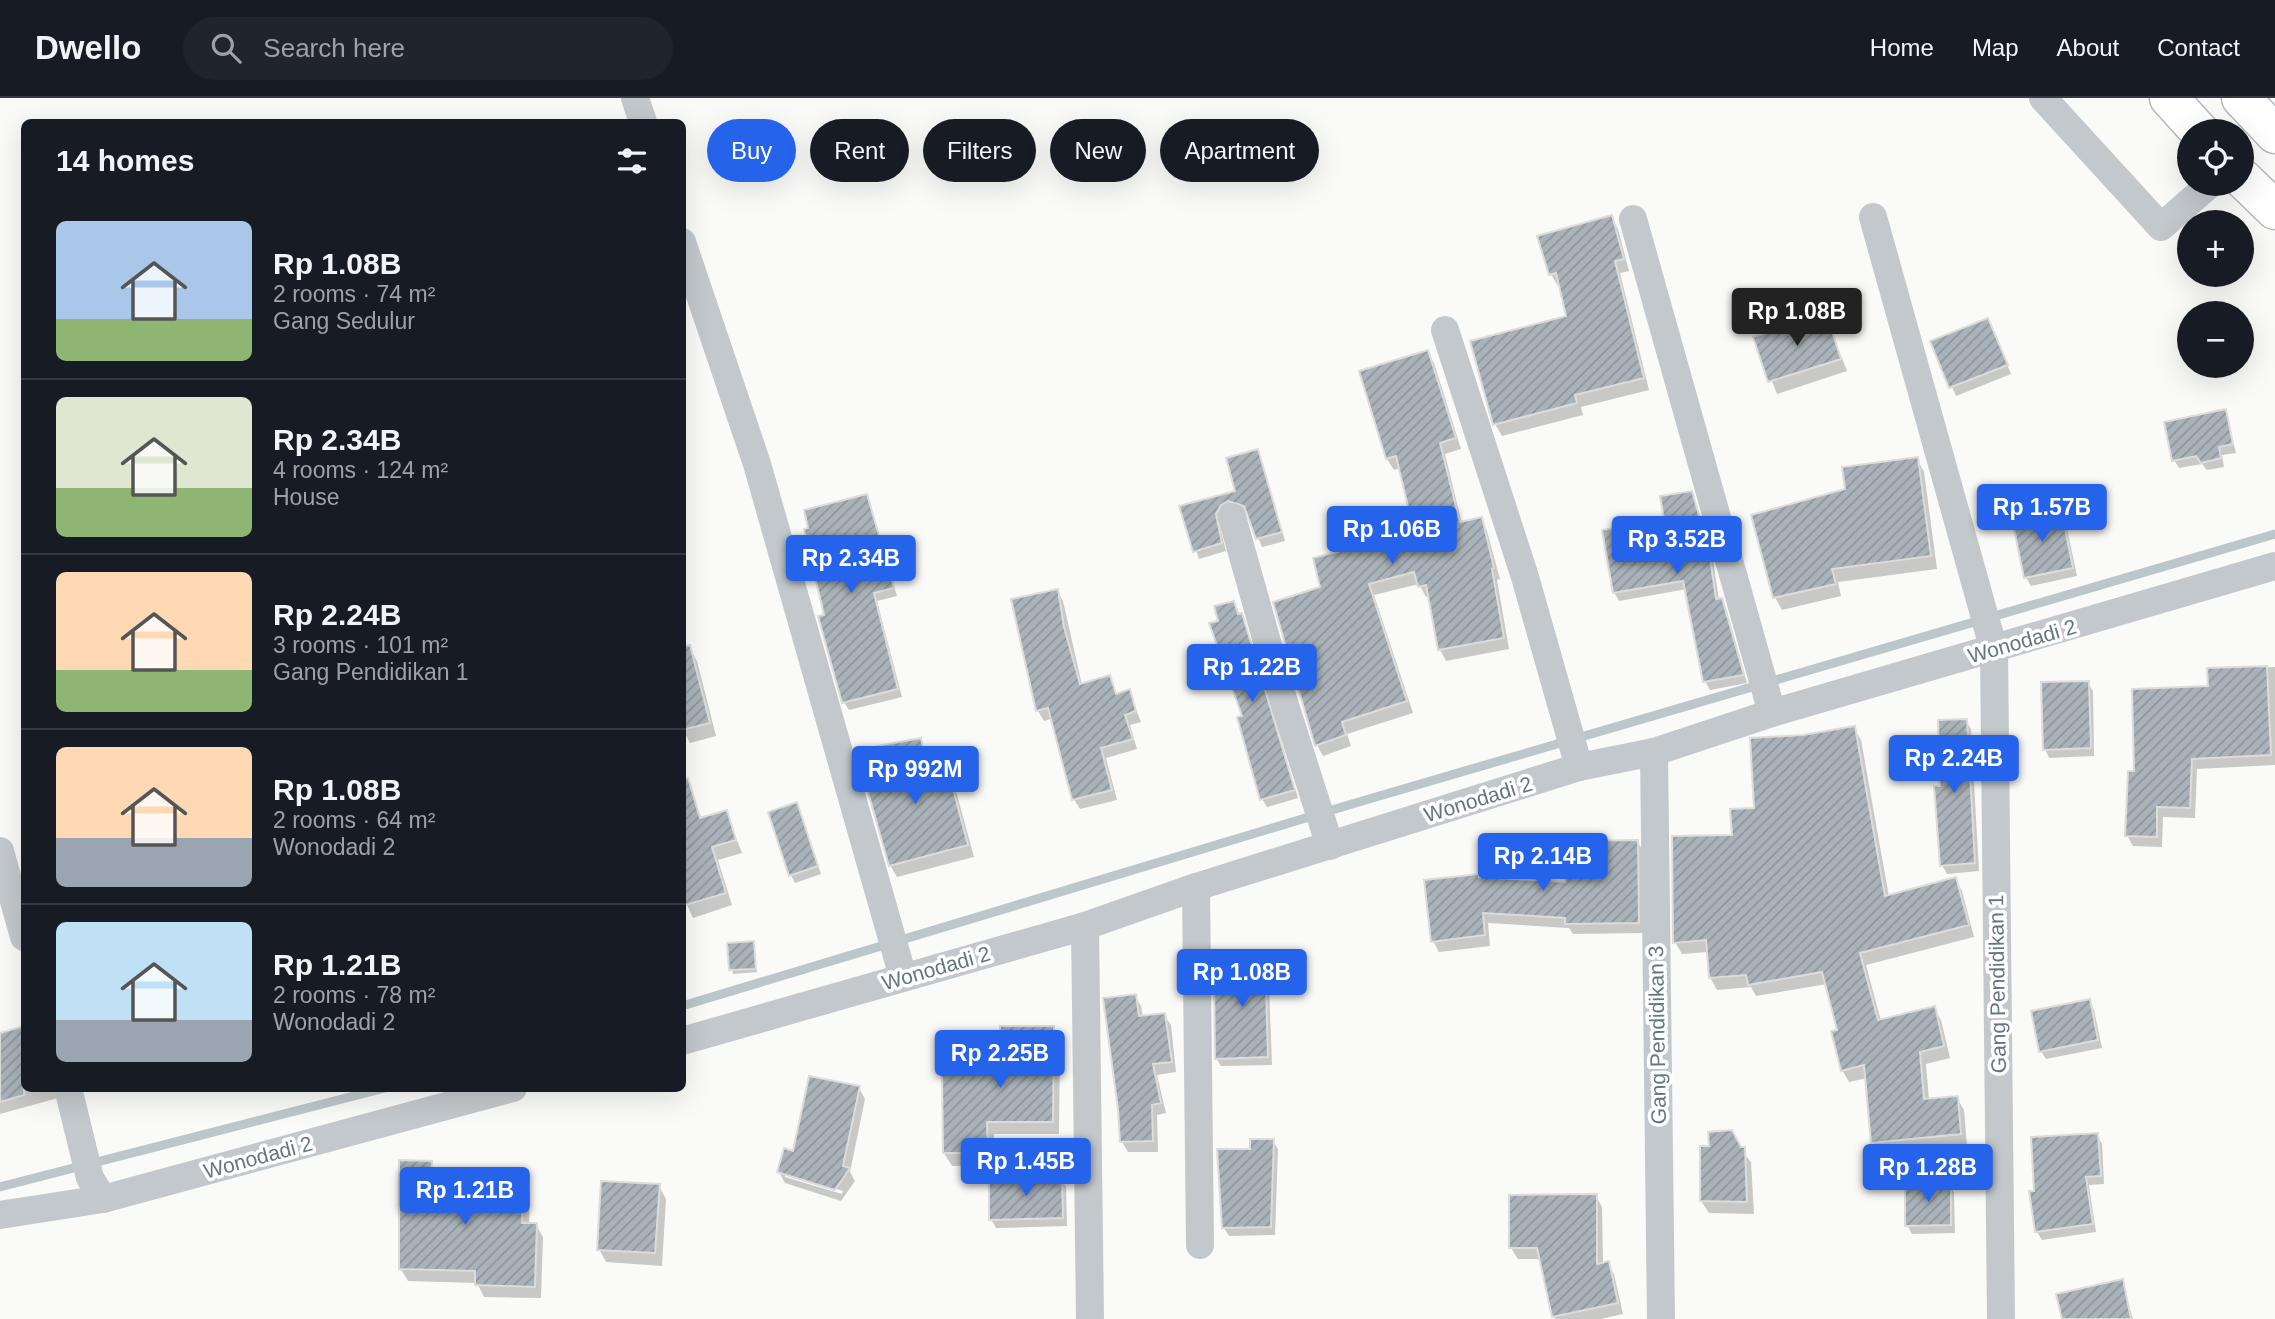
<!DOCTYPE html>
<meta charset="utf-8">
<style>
:root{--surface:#171b24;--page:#20242c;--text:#f1f3f6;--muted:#9ea1a6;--line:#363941;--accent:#2563eb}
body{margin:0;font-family:Arial,sans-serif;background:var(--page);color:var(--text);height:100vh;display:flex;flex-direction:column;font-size:26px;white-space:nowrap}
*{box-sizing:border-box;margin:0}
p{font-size:23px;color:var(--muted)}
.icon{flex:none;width:38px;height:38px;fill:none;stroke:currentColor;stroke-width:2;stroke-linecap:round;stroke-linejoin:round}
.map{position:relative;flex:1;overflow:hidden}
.drawer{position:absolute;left:21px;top:21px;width:665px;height:973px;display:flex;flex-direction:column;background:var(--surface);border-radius:10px;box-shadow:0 7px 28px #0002}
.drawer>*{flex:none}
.banner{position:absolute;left:707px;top:21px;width:665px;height:63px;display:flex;gap:14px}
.fabs{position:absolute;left:2177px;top:21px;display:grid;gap:14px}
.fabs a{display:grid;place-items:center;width:77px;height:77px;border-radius:50%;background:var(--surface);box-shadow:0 7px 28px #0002;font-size:35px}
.price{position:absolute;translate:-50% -60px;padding:0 16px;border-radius:7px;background:var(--accent);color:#fff;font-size:23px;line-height:46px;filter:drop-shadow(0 2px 4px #0008)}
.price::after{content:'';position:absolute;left:50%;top:42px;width:21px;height:16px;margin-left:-10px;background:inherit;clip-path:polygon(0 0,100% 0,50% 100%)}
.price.active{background:#222;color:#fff}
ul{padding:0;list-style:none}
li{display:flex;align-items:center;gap:21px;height:175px;padding:0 35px}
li+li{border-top:2px solid var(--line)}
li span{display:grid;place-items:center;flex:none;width:196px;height:140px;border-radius:10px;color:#555}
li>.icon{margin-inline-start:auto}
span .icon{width:84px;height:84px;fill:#fffc;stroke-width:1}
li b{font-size:30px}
h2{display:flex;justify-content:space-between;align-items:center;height:84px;padding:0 35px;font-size:30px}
.pill{padding:0 24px;border-radius:32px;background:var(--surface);box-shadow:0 7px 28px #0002;font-size:24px;line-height:63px}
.pill.active{background:var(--accent);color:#fff}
header{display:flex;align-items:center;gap:42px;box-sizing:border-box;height:98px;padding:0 35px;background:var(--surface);border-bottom:2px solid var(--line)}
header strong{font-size:33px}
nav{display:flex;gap:38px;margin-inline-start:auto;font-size:24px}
.search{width:490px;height:63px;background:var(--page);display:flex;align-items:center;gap:18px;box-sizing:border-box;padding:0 24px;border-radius:38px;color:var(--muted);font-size:26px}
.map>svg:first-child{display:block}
.shadow{fill:#0003;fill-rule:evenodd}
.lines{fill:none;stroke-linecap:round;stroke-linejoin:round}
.stream{stroke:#bbc7cb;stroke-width:9}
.building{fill:url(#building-hatch);stroke:#dcdcda;stroke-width:2}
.highway-casing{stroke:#b4b9bd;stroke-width:41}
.minor{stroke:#c3c8cc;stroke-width:28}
.highway{stroke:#fff;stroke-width:38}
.labels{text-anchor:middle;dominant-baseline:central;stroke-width:7;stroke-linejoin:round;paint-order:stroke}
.street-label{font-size:21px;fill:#657683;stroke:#fff}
</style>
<header>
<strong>Dwello</strong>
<div class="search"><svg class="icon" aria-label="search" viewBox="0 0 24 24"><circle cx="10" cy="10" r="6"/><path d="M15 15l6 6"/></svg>Search here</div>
<nav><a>Home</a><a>Map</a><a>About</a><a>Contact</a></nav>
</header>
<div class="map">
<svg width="2275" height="1221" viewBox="0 0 2275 1221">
<defs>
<pattern id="building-hatch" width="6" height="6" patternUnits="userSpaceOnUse" patternTransform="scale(1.75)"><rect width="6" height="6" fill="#aab3b9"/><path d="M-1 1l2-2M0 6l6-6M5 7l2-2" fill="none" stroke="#8e969c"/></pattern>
</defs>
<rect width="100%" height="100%" fill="#fafaf8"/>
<!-- shadow -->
<g class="shadow">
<polygon points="1611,119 1618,131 1629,173 1620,175 1649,292 1581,309 1583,317 1502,338 1495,326 1569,219 1561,187 1558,188 1551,176"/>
<polygon points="1825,217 1847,273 1777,296 1755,240"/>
<polygon points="1992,230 2011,276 1956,298 1932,244"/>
<polygon points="1427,254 1434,265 1461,351 1445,356 1462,426 1481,421 1487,433 1500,481 1497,482 1509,551 1446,563 1440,552 1430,498 1426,499 1419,486 1374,497 1413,615 1347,636 1351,648 1323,658 1317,647 1323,490 1416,435 1400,370 1394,372 1387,361 1361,274"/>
<polygon points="2225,313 2236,355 2222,357 2224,369 2207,372 2202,366 2179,370 2174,362"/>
<polygon points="1258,353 1285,443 1262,449 1248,415 1234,411 1219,425 1226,453 1199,461 1182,410 1237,394"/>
<polygon points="1917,361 1924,374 1937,471 1838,484 1841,498 1782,512 1775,499"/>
<polygon points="1691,395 1713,462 1719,502 1726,510 1747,585 1710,592 1705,583 1687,491 1619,503 1614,494 1666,423"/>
<polygon points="867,398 897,498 877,503 902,599 849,612 844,604 826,518"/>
<polygon points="2060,413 2065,421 2077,478 2031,488 2026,479"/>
<polygon points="1057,493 1063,503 1082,587 1109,579 1117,597 1129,594 1141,624 1130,627 1137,651 1106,660 1117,702 1080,711 1074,701 1053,620 1044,623 1038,613 1013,502"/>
<polygon points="1234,505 1245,525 1298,700 1267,709 1262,701 1220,524"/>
<polygon points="689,550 697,563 716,638 690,645 682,630"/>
<polygon points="2275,569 2275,667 2197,671 2195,720 2163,719 2162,749 2133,748 2127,737 2136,675 2209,590 2209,572"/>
<polygon points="2088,585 2093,593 2094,658 2049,660 2045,651"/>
<polygon points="1966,623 1971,631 1979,773 1947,776 1942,767 1942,689"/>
<polygon points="1854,630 1861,642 1889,799 1955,781 1962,793 1974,839 1866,867 1881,923 1934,910 1941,922 1950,960 1926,966 1929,1002 1957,1000 1964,1012 1967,1048 1880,1056 1873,1044 1867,980 1849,984 1842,972 1839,933 1827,886 1756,898 1751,889 1717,892 1710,879 1708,854 1682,856 1675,844 1734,739 1756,711 1803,638"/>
<polygon points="920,642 927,654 932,678 947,674 954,686 974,759 897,779 890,767 888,690"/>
<polygon points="693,702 702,721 726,714 742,755 718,762 732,807 693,820 682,796"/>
<polygon points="797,707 821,776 795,785 791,777"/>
<polygon points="1637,743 1644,754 1645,835 1573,836 1569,830 1488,825 1490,848 1439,854 1433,843 1479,781 1566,786"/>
<polygon points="753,845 757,874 733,876 729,847"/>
<polygon points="1264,857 1268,865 1272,967 1221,968 1216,960 1228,883"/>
<polygon points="1135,898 1141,908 1143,920 1164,917 1171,927 1176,974 1157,977 1166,1015 1157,1017 1158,1054 1128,1054 1122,1044"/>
<polygon points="2089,903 2094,912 2102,950 2046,961 2041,953"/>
<polygon points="1053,929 1060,942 1059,1036 994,1036 994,1067 952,1068 944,1055 943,975 1002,973"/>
<polygon points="24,930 24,990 60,990 58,1000 0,1016 0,937"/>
<path d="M859,990L865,1001L850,1074L855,1083L841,1103L785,1085L779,1074ZM785,1075L843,1093L842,1096L785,1079Z"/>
<polygon points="2097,1037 2102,1046 2104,1086 2089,1087 2096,1134 2042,1142 2037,1134 2031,1095 2036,1094"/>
<polygon points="1273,1043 1278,1051 1275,1137 1229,1138 1224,1130 1252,1053"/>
<polygon points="1740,1051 1751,1064 1754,1116 1709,1115 1701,1103"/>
<polygon points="431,1065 438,1081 522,1083 530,1096 529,1127 536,1127 543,1139 541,1200 484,1199 477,1185 408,1183 401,1171"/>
<polygon points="1061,1081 1066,1089 1067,1128 996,1130 991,1121"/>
<polygon points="1950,1087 1954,1095 1955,1135 1912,1136 1907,1127"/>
<polygon points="659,1088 666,1101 662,1168 606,1164 599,1151"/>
<polygon points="1596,1098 1602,1109 1603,1166 1608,1165 1614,1176 1623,1216 1601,1221 1555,1221 1541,1161 1518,1161 1511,1150"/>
<polygon points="2122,1183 2133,1221 2064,1221"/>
</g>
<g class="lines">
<!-- stream -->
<g class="stream">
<polyline points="682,908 1352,706 2275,436"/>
<polyline points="0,1089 385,990"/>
</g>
</g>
<!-- building -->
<g class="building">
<polygon points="1612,117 1624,161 1615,163 1644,280 1575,297 1577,305 1493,327 1470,243 1566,218 1556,175 1549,177 1537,138"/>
<polygon points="1826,215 1841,261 1768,284 1753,239"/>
<polygon points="1988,220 2008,267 1949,290 1930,243"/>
<polygon points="1428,252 1456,340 1440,345 1460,424 1482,419 1494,470 1492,471 1504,540 1438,552 1426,487 1418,489 1414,474 1369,486 1407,603 1342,624 1346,637 1315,648 1273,504 1320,489 1313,460 1414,434 1396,358 1386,361 1359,273"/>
<polygon points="2226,311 2233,346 2219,349 2221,360 2201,365 2196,358 2172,363 2164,324"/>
<polygon points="1258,351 1282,434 1256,441 1244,408 1228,403 1221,407 1216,416 1222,445 1193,454 1179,408 1235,393 1226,360"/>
<polygon points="1918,359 1931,458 1832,471 1836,486 1773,500 1751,417 1845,391 1842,369"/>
<polygon points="1692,393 1709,452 1716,501 1722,500 1744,577 1703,584 1683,483 1613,495 1602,432 1664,421 1660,398"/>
<polygon points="867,396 894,490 874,495 898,591 842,605 818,518 824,517 804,431 808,430 804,412"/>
<polygon points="2061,411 2073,470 2024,480 2012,421"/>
<polygon points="1058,491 1064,529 1080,586 1110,577 1116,596 1130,591 1136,613 1125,617 1133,641 1101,650 1112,692 1072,702 1048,610 1036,613 1011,501"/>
<polygon points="1234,503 1238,516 1242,515 1295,692 1260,702 1237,619 1242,618 1209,525 1218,523 1214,508"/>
<polygon points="690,547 710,625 682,632 682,548"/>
<polygon points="2267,568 2271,657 2192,661 2190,710 2157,709 2157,739 2125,738 2128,673 2134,673 2132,591 2208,588 2207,570"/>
<polygon points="2089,583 2091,650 2043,652 2041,584"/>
<polygon points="1967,621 1975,765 1940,768 1934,688 1940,688 1938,622"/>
<polygon points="1855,628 1885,798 1956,779 1969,827 1860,855 1878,922 1935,908 1944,948 1920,954 1924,1001 1958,998 1961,1036 1871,1045 1864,967 1841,973 1831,933 1837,932 1822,874 1748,887 1746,877 1709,880 1706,842 1673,845 1672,738 1732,737 1730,711 1754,710 1750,640 1803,637"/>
<polygon points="921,640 928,678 948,672 968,747 889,768 868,694 886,689 877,648"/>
<polygon points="688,680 700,720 727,712 736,742 712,749 726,795 682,808 682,681"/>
<polygon points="797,704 818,768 789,778 768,714"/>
<polygon points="1638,742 1639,825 1565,826 1565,820 1483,815 1485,837 1431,844 1424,782 1479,776 1479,779 1565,784 1564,743"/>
<polygon points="754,843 756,871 729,872 727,845"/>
<polygon points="1265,855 1268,959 1215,961 1214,882 1226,881 1226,857"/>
<polygon points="1136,896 1139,918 1165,915 1172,964 1153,966 1161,1005 1152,1007 1153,1043 1120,1044 1118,1011 1103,900"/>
<polygon points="2090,901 2098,942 2039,954 2031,913"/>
<polygon points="24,928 24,997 0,1004 0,935"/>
<polygon points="1000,928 1054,928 1053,1024 987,1024 988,1055 943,1055 942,973 1000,972"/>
<polygon points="809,978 860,988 843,1068 850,1070 835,1092 777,1074 784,1050 793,1053"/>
<polygon points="1732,1032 1741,1049 1745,1049 1747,1104 1700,1103 1700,1048 1709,1048 1708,1034"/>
<polygon points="2098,1035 2101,1078 2086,1079 2093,1126 2035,1134 2029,1093 2034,1093 2031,1039"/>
<polygon points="1250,1041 1274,1041 1271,1129 1222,1130 1217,1051 1250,1051"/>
<polygon points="399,1062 432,1063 431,1079 523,1082 522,1125 537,1125 535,1189 475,1187 475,1173 399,1171"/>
<polygon points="1062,1079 1063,1120 989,1122 989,1080"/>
<polygon points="601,1083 660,1086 655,1155 597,1152"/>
<polygon points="1905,1085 1951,1085 1951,1127 1905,1128"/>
<polygon points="1597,1096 1597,1166 1609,1163 1618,1205 1552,1219 1537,1150 1509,1150 1509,1097"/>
<polygon points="2123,1181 2131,1221 2062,1221 2056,1196"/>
</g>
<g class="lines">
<defs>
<g id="highway">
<polyline points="2169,0 2199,33"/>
<polyline points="2241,0 2275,36"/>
<polyline points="2242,80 2275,112"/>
</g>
</defs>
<!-- highway casing -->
<use href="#highway" class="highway-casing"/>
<!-- minor -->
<g class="minor">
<polyline points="635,0 643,24"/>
<polyline points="2043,0 2161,129 2210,86"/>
<polyline points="1873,119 1994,552 2001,1221"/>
<polyline points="1633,121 1772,615"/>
<polyline points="682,144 757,366 903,879"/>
<polyline points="1445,232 1525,479 1579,669"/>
<polyline points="1232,419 1284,604 1330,748"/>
<polyline points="1654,654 1661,1221"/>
<polyline points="0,753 24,839"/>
<polyline points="1196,789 1200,1147"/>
<polyline points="1085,828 1090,1221"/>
<polyline points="682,943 1085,828 1196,789 1579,669 1654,654 1772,615 2275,468"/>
<polyline points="68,990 90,1080 103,1101"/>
<polyline points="0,1117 103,1101 513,990"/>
</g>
<!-- highway -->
<use href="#highway" class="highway"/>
</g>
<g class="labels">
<!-- street labels -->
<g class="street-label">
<text transform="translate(2022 543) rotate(-16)">Wonodadi 2</text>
<text transform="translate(1478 701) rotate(-17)">Wonodadi 2</text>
<text transform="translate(936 870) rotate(-16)">Wonodadi 2</text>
<text transform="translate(1997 886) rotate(-91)">Gang Pendidikan 1</text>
<text transform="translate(1657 937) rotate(-91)">Gang Pendidikan 3</text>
<text transform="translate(258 1059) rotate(-15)">Wonodadi 2</text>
</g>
</g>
</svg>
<div class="fabs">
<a><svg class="icon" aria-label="locate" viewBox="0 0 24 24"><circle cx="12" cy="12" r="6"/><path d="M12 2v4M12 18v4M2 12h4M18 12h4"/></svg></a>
<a>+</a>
<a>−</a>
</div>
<b class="price active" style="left:1797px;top:250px">Rp 1.08B</b>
<b class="price" style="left:2042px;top:446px">Rp 1.57B</b>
<b class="price" style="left:1392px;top:468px">Rp 1.06B</b>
<b class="price" style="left:1677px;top:478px">Rp 3.52B</b>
<b class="price" style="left:851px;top:497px">Rp 2.34B</b>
<b class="price" style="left:1252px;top:606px">Rp 1.22B</b>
<b class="price" style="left:1954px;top:697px">Rp 2.24B</b>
<b class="price" style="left:915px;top:708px">Rp 992M</b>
<b class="price" style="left:1543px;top:795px">Rp 2.14B</b>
<b class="price" style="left:1242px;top:911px">Rp 1.08B</b>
<b class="price" style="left:1000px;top:992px">Rp 2.25B</b>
<b class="price" style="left:1026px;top:1100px">Rp 1.45B</b>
<b class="price" style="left:1928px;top:1106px">Rp 1.28B</b>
<b class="price" style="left:465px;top:1129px">Rp 1.21B</b>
<div class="banner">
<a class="pill active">Buy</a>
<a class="pill">Rent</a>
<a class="pill">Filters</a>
<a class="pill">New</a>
<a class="pill">Apartment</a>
</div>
<section class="drawer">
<h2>14 homes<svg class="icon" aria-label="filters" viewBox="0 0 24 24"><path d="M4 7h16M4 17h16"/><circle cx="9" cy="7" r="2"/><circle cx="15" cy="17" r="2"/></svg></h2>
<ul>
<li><span style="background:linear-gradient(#a9c7e8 70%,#8fb573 0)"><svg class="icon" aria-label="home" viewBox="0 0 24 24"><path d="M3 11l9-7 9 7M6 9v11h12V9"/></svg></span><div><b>Rp 1.08B</b><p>2 rooms · 74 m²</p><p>Gang Sedulur</p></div></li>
<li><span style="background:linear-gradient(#dfe7d0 65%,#8fb573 0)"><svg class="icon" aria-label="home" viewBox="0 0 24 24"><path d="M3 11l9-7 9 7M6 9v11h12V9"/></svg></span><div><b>Rp 2.34B</b><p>4 rooms · 124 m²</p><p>House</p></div></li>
<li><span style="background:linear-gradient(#ffd9b3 70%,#8fb573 0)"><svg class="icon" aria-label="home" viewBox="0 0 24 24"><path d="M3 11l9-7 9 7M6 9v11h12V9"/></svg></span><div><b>Rp 2.24B</b><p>3 rooms · 101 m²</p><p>Gang Pendidikan 1</p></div></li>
<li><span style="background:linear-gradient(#ffd9b3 65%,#9aa5b1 0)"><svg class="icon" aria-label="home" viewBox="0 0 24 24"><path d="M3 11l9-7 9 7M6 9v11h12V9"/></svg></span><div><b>Rp 1.08B</b><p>2 rooms · 64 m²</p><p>Wonodadi 2</p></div></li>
<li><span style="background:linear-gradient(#bfe0f5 70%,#9aa5b1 0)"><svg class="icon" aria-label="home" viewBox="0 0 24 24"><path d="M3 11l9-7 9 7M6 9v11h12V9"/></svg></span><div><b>Rp 1.21B</b><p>2 rooms · 78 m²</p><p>Wonodadi 2</p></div></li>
</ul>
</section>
</div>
